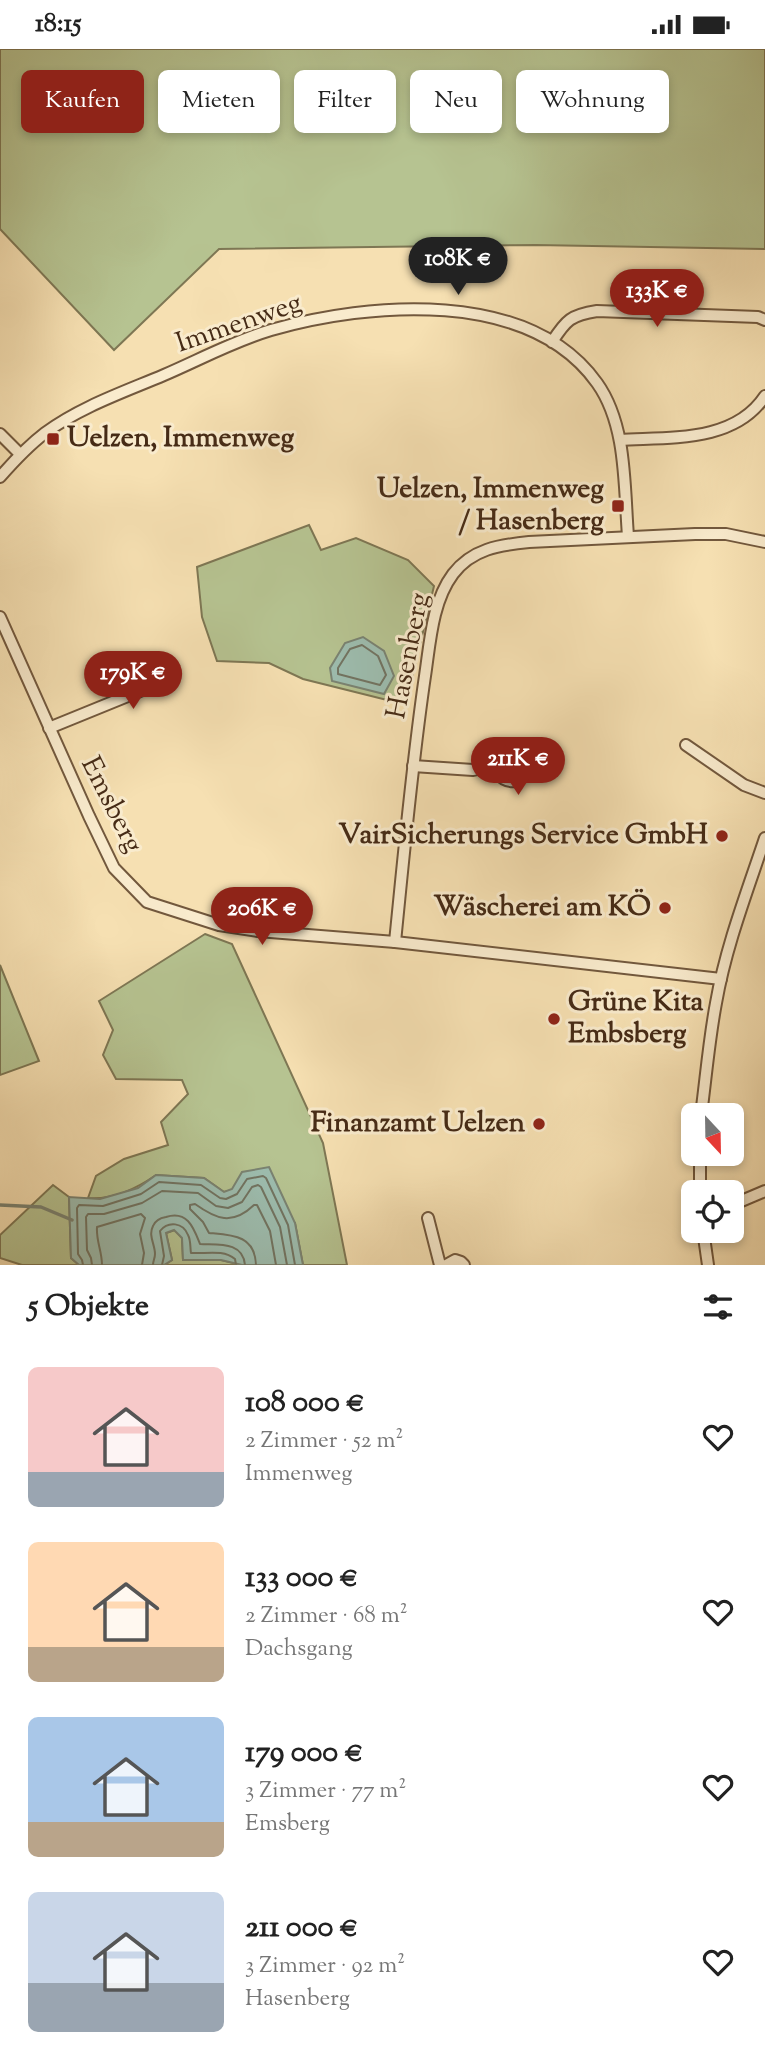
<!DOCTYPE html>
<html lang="de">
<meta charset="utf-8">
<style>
:root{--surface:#fff;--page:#f6f6f6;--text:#222;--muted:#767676;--accent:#8f2418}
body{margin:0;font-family:"Sorts Mill Goudy",serif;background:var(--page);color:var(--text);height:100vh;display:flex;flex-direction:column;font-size:26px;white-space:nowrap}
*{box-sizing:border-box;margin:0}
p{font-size:23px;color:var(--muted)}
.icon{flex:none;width:38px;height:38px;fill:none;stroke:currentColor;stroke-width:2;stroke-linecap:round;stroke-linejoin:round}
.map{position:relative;height:1216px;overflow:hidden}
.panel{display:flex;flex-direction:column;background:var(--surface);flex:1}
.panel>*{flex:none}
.banner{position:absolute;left:21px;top:21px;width:724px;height:63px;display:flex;gap:14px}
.needle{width:46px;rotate:158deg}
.controls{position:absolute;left:681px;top:1054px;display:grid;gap:14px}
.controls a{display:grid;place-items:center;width:63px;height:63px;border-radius:10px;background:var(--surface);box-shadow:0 4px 10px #0003;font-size:35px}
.price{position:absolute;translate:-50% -60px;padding:0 16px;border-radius:24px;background:var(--accent);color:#fff;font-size:23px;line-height:46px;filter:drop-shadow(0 2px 4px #0008)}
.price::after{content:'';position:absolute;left:50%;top:42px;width:21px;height:16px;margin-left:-10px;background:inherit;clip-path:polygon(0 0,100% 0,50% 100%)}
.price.on{background:#222;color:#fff}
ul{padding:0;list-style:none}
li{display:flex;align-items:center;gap:21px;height:175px;padding:0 28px}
li span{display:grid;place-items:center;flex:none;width:196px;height:140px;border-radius:10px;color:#555}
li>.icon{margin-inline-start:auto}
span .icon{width:84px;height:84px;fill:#fffc;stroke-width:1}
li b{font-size:30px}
h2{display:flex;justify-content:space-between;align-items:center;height:84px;padding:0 28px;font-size:30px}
.chip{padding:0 24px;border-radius:10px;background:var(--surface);box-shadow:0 4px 10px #0003;font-size:24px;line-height:63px}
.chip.on{background:var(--accent);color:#fff}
.status{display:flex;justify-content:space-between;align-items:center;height:49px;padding:0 35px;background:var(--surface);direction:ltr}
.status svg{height:19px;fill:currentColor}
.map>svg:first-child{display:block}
.green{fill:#b6c391;stroke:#7e7754;stroke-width:2}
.water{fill:#9dbdaf;stroke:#7a8372;stroke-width:2}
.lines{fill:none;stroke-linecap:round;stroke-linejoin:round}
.shore{stroke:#727462;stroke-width:2}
.stream{stroke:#7a8372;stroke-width:3.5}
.minor-casing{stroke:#72583d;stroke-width:14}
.minor{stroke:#f9ebcd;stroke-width:10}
.poi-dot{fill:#8f2418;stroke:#f9ebcd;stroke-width:2.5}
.labels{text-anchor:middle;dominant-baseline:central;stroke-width:6;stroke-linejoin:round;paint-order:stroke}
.street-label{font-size:28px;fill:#462b16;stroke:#f9ebcd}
.poi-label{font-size:28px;font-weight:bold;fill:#462b16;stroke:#f9ebcd;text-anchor:end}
</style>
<div class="status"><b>18:15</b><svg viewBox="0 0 49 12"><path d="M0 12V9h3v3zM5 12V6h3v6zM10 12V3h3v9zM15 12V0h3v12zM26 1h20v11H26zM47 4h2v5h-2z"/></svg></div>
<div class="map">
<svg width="765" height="1216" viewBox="0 0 765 1216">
<rect width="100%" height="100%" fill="#f6e0b2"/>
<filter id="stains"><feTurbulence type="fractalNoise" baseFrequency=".00286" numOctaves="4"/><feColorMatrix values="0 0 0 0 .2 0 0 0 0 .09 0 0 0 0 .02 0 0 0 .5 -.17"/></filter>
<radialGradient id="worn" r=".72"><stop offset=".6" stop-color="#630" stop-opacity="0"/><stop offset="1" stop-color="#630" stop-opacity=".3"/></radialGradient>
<!-- green -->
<g class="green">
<polygon points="0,0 765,0 765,200 536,196 219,200 114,301 0,180"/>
<polygon points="309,476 321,501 356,489 408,511 434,537 407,650 387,651 303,630 269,614 217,612 202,568 197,518"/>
<path d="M205,885L232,895L323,1094L347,1216H303L295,1174L232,1141L224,1143L204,1129L156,1126C136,1140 113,1151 88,1149L96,1127L124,1110L168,1096L161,1073L188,1045L182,1031L116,1030L103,1006L113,981L99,952Z"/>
<polygon points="0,916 39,1012 0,1026"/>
<polygon points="53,1136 69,1148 71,1209 79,1216 22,1216 0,1209 0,1186"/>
<polygon points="175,1181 182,1189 183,1211 221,1211 242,1216 164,1216 172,1211 166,1184"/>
</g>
<!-- water -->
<g class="water">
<polygon points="363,588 384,602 394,627 384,645 332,632 330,619 345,594"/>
<polygon points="269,1118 295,1174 303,1216 242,1216 221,1211 183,1211 182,1189 174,1181 166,1184 172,1211 164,1216 79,1216 71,1209 69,1148 100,1150 138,1139 156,1126 204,1129 224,1143 232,1140 242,1123"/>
</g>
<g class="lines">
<!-- shore -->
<g class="shore">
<polygon points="362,596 378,607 386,626 380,636 338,625 338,619 350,600"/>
<polyline points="83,1216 82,1211 78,1205 77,1159 79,1156 103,1157 141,1145 159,1133 201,1136 220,1149 226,1150 237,1145 247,1130 263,1127 266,1129 288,1176 295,1216"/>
<polyline points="92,1216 91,1209 87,1201 86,1168 88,1165 104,1165 142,1154 162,1142 198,1144 216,1157 228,1159 242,1153 252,1138 258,1136 261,1138 280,1178 287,1216"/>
<path d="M102,1216C102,1202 96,1192 97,1178L141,1165L145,1169L140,1185L144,1204L142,1216"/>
<path d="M153,1216C153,1212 155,1209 155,1205C155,1195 148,1187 153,1177C155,1172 160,1169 166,1168C188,1161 194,1180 200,1195C218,1196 243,1192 245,1216"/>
<path d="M162,1216L164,1207L160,1182C168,1172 183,1173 188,1186C191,1191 190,1199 191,1204C206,1205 223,1200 235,1210L236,1216"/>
<path d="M256,1216C255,1186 232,1186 209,1184L203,1173L190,1160V1156L195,1155C216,1170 232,1177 254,1156H257L270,1182L276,1216"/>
</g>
<!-- stream -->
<polyline class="stream" points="0,1156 41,1158 72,1171"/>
<defs>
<g id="minor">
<path d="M552,293C566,271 571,266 597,262L758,268L765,271"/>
<polyline points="0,385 20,405"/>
<path d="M620,391C669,388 734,394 765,347"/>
<path d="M0,428C14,412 28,397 45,384C80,358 124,343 164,326C199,311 234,292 271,281C369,253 529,239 597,334C627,376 624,437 628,487"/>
<polyline points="0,568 89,767 114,819 147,853 219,876 258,882 395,893 721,930"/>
<polyline points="49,679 162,633 153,613"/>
<polyline points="686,696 744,736 765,744"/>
<path d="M413,717L473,721L491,717C500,727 504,734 518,732L525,724L523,715L515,709H508L491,717"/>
<path d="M395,893C404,804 412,715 425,627C430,594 432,553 453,525C472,500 499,496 529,493L695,485H726L765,493"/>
<path d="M701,1066C706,1028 709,991 716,954C726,897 747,843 765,789"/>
<polyline points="700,1104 700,1143"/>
<polyline points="732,1156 765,1142"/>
<polyline points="428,1169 440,1216"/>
<polyline points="703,1181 708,1216"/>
<polyline points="446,1216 455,1211 461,1213 464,1216"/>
</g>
</defs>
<!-- minor casing -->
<use href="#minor" class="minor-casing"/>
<!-- minor -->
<use href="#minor" class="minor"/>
</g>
<!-- markers -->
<g class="poi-dot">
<rect x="46" y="383" width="14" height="14" rx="3.5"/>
<rect x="611" y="450" width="14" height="14" rx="3.5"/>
<circle cx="722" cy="787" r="7"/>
<circle cx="665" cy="859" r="7"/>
<circle cx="554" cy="970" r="7"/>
<circle cx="539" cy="1075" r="7"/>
</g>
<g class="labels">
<!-- street labels -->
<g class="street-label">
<text transform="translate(239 275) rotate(-19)">Immenweg</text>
<text transform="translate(409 607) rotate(-79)">Hasenberg</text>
<text transform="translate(111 756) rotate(63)">Emsberg</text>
</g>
<!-- poi labels -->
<g class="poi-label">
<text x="67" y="390" text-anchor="start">Uelzen, Immenweg</text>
<text x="604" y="441">Uelzen, Immenweg<tspan x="604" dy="32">/ Hasenberg</tspan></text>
<text x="708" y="787">VairSicherungs Service GmbH</text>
<text x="651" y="859">Wäscherei am KÖ</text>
<text x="568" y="954" text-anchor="start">Grüne Kita<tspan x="568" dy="32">Embsberg</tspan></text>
<text x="525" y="1075">Finanzamt Uelzen</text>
</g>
</g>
<rect width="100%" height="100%" filter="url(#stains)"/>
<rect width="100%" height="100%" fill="url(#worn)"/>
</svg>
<div class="controls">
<a><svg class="needle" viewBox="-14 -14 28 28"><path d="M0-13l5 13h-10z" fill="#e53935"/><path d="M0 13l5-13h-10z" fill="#767676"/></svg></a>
<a><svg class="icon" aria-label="locate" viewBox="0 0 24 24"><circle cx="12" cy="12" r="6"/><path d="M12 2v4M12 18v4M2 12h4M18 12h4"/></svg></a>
</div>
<b class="price on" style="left:458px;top:248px">108K €</b>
<b class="price" style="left:657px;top:280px">133K €</b>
<b class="price" style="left:133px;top:662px">179K €</b>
<b class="price" style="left:518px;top:748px">211K €</b>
<b class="price" style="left:262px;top:898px">206K €</b>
<div class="banner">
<a class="chip on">Kaufen</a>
<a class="chip">Mieten</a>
<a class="chip">Filter</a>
<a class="chip">Neu</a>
<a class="chip">Wohnung</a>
</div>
</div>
<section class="panel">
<h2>5 Objekte<svg class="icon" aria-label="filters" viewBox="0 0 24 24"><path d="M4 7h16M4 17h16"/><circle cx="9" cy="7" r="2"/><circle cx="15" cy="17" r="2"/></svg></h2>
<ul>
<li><span style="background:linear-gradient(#f6c9c9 75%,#9aa5b1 0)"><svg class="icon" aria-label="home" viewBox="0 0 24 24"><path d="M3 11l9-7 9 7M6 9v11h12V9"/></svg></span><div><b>108 000 €</b><p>2 Zimmer · 52 m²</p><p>Immenweg</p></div><svg class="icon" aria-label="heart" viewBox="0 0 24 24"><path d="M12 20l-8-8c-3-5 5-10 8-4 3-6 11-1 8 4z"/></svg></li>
<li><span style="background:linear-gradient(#ffd9b3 75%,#b9a48a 0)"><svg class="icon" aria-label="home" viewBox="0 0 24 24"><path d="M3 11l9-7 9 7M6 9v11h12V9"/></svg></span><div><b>133 000 €</b><p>2 Zimmer · 68 m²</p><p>Dachsgang</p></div><svg class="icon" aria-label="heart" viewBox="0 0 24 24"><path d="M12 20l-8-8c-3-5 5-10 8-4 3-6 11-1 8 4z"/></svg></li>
<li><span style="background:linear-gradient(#a9c7e8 75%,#b9a48a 0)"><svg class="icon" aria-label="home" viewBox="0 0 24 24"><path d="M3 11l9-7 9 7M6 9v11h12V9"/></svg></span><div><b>179 000 €</b><p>3 Zimmer · 77 m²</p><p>Emsberg</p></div><svg class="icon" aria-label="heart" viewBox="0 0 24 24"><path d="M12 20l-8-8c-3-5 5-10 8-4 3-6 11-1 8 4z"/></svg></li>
<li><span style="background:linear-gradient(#c9d6e8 65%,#9aa5b1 0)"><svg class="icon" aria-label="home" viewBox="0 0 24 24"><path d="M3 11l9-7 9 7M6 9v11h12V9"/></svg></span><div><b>211 000 €</b><p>3 Zimmer · 92 m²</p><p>Hasenberg</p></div><svg class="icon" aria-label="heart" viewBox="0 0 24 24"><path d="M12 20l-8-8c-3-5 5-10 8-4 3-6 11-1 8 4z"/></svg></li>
</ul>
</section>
